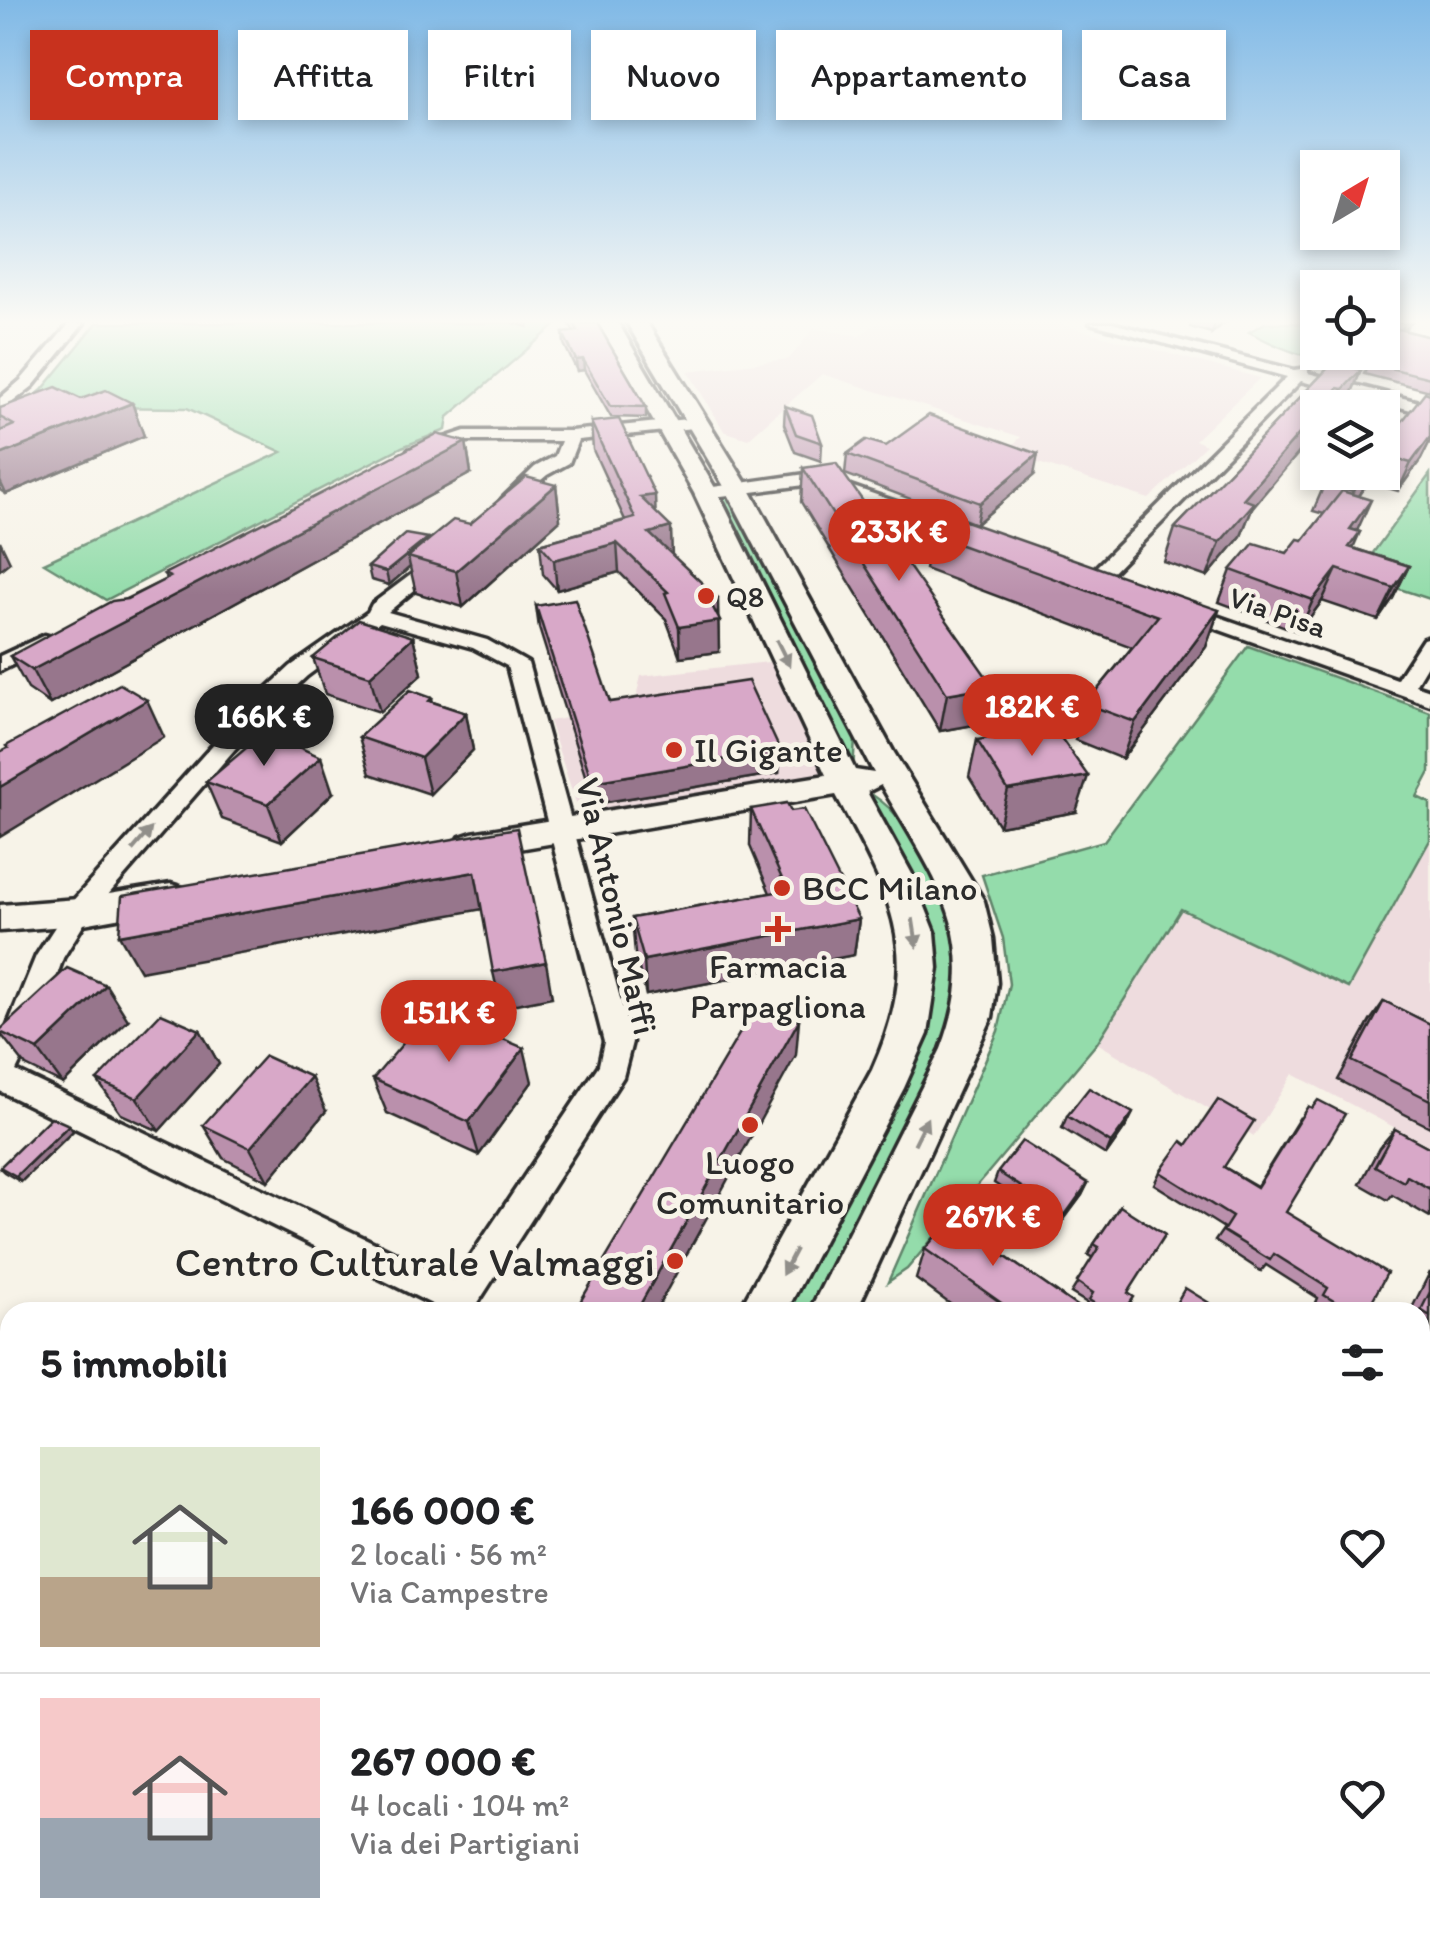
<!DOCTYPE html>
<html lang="it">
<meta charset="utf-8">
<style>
:root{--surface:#fff;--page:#f2f2f2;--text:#202124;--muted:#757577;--line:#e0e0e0;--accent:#c8321e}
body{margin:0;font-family:Itim,sans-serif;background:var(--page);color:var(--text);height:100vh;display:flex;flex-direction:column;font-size:38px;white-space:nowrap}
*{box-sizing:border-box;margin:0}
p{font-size:32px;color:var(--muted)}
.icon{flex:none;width:55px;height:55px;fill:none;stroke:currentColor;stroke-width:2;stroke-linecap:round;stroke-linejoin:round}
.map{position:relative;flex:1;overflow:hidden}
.drawer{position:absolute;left:0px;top:1302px;width:1430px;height:642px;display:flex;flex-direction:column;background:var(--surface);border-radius:30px 30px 0 0;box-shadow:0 5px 15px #0003}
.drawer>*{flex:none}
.top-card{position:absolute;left:30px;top:30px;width:1370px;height:90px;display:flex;gap:20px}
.needle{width:65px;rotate:38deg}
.fabs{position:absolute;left:1300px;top:150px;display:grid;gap:20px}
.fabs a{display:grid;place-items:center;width:100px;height:100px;border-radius:0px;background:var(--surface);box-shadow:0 5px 15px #0003;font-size:50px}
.price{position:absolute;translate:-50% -85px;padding:0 22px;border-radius:35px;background:var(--accent);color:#fff;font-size:32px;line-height:65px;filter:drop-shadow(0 2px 5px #0008)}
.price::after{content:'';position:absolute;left:50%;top:60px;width:30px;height:22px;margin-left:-15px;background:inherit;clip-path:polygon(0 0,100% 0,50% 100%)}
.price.active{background:#222;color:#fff}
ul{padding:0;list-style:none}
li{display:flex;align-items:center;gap:30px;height:250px;padding:0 40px}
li+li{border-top:2px solid var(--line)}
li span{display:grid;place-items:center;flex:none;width:280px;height:200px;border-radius:0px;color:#555}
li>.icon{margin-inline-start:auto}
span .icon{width:120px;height:120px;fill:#fffc;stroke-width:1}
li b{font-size:42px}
h2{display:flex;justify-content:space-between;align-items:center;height:120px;padding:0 40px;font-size:42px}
.pill{padding:0 35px;border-radius:0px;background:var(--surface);box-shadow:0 5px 15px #0003;font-size:35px;line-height:90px}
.pill.active{background:var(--accent);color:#fff}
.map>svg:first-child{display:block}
.built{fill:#eedcde}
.green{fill:#94dcab;stroke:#60846b;stroke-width:2.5}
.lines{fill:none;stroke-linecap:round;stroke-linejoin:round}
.street-casing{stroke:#2b2b2b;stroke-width:7}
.secondary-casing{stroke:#2b2b2b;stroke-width:7}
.street{fill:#f7f3e8;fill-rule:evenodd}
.secondary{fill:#f7f3e8;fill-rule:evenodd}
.wall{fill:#ba90ac;stroke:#2b2b2b;stroke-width:2.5}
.shaded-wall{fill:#97768c;stroke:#2b2b2b;stroke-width:2.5}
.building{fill:#d8a8c8;stroke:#2b2b2b;stroke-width:2.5}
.oneway{fill:#918f8a}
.poi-dot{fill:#c8321e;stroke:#f7f3e8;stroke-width:4}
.labels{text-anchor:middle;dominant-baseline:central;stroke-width:10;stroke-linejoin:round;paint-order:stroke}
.far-poi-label{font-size:30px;fill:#2b2b2b;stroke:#f7f3e8;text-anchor:start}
.far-street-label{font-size:30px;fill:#2b2b2b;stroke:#f7f3e8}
.poi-label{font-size:35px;fill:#2b2b2b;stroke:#f7f3e8;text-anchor:start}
.street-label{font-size:35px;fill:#2b2b2b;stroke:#f7f3e8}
.near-poi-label{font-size:42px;fill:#2b2b2b;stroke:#f7f3e8;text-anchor:end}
</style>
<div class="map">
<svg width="1430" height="1943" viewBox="0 0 1430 1943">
<rect width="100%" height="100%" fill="#f7f3e8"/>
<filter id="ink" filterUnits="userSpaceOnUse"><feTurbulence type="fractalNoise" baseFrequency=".01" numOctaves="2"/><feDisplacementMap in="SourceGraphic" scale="20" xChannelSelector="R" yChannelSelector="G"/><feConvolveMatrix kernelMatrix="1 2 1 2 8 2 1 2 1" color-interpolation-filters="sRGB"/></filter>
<g filter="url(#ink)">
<!-- built -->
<g class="built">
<polygon points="876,323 1055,323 1260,378 1195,440 1206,445 1149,499 1005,452 1021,437 822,374 748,439 724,431 688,371 789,359 814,328 859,336"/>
<polygon points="769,662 826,762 823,775 579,812 549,721 640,706 637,693 641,676"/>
<polygon points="1430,840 1430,1146 1293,1074 1254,1136 1097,1043 1182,909 1348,987"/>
<polygon points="1430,1614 1430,1783 1420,1775 1420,1619"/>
<polygon points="553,1935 1267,1935 1276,1943 565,1943"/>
</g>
<!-- green -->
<g class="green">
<polygon points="97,323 558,323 448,417 446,430 402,447 106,600 44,563 282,452 187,408 89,407 15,413 42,390"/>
<path d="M1265,323H1294L1317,328L1318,352L1345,353C1325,371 1268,342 1249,332Z"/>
<polygon points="1430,474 1430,599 1357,575"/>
<polygon points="727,495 855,738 853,772 715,497"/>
<polygon points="1248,646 1430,712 1430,772 1417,797 1430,803 1430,840 1348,988 1181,909 1097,1043 907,1269 888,1282 998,1031 1009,984 1003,938 982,875 1104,841"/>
<path d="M864,790C893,805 905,826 921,852C965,926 969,954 950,1037L810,1312H785L915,1061C963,939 923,894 864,790Z"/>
</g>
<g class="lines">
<defs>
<g id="street">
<polygon points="70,323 84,323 33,386 0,412 0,398 21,380"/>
<polygon points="1090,323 1112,323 1294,370 1308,368 1308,373 1430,405 1430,415 1301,381 1102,583 1088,583 1088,575 1287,377"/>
<polygon points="697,418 703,419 703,427 578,440 569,463 547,475 508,508 499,503 502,499 535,467 555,456 561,441 466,441 417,455 408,450 465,431 571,431"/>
<polygon points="813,473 983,532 985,536 983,540 969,540 812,484 706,498 697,493 706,488"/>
<path d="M440,553L447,555V563L388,612L487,640L528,663L632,1042L623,1077L472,1312H448L0,1091V1044L36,956L69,905L245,709L291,666L368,612L372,604ZM380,622L473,648L507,666L604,1042L599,1065L454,1281L16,1071L42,1018L63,958L87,919L261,719L307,676Z"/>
<polygon points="1182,604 1397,679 1423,639 1430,637 1430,660 1415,685 1430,690 1430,705 1175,614 1175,606"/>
<polygon points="45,635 52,637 55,641 52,645 0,671 0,656"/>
<polygon points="1430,1582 1430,1622 1420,1626 1420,1586"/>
<polygon points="1192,1935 1238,1935 1235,1943 1189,1943"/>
<polygon points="1261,1935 1313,1935 1316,1943 1264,1943"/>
</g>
<g id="secondary">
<path d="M598,323H618L718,493L855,770L874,773L725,488L627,323H647L749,488L893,751L984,901L993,938L997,983L992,1017L856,1312H809L941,1049C985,936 935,879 881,785L867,792L912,874L935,932L938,968L928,1034L904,1088L786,1312H738L872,1070C925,951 892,901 836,795L472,857L460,853L455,845L460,837L472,833L826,775L694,493Z"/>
<polygon points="171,884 184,888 189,897 184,906 78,925 0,931 0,905 78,899"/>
<polygon points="396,1935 461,1935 457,1943 392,1943"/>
<polygon points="498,1935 562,1935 558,1943 494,1943"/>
</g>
</defs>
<!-- street casing -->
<use href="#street" class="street-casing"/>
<!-- secondary casing -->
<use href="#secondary" class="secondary-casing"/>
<!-- street -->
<use href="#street" class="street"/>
<!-- secondary -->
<use href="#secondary" class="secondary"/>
</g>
<!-- wall -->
<g class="wall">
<polygon points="513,323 530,323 528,327"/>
<polygon points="569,323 597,323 646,407 646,418 611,417 584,370 577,371 564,344 563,333 574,332"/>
<polygon points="1191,323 1224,323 1212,333 1190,327"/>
<polygon points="1382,323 1411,323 1404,330 1430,337 1430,391 1364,374 1369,363 1394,334 1382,331"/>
<polygon points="1333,363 1361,370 1348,402 1343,408 1318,408 1252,508 1241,536 1207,577 1164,562 1175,528"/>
<polygon points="1430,394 1430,441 1421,459 1398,491 1368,482 1358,496 1357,531 1360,532 1353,548 1409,566 1393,598 1378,620 1322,601 1299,632 1219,602 1231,570 1287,553 1303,540 1324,514 1313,511 1325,483 1333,472 1382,472 1382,447"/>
<polygon points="81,399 132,403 144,436 6,494 0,490 0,408"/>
<polygon points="785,406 822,443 821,461 795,452 784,424"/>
<polygon points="591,422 656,513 672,555 718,618 719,652 680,657 666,619 619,572 557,590 543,574 540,544 625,520 593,450"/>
<polygon points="466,442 471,473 50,704 28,689 10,656 166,579 164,574"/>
<polygon points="886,446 1034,475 976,524 845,474 847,454"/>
<polygon points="803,468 993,686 985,723 940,731 801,502"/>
<polygon points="556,485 560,520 463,607 416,593 410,567 389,585 371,580 368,567 428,538 428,540 470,524"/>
<polygon points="930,534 1219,610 1206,647 1122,759 1075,740 1086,704 1132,647 925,569"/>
<polygon points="536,606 610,702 780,750 779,773 594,804 539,628"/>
<polygon points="413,637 422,674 380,712 325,694 313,658"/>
<polygon points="432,698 433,702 466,713 473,750 430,794 370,774 359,737"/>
<polygon points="977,740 1076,812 999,826 969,777"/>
<polygon points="206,782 333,793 282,841 222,819"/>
<polygon points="751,809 791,811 859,919 854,955 646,995 635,954 632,918 770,893 750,846"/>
<polygon points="1384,1001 1430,1024 1430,1127 1338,1080 1370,1021"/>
<polygon points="128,1020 63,1084 26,1066 0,1033 0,1030"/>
<polygon points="200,1030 219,1064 159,1131 121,1114 97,1080"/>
<polygon points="373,1079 532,1082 479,1155 387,1113"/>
<polygon points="326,1111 268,1181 223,1158 203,1125"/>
<polygon points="1067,1116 1127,1125 1106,1155 1062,1128"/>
<polygon points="1300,1117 1286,1212 1366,1312 1326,1312 1315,1305 1318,1298 1266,1265 1261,1271 1215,1241 1224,1228 1154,1184 1160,1172 1224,1167 1257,1186"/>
<polygon points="1395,1129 1430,1148 1430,1217 1392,1195 1388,1200 1360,1184 1379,1148"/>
<polygon points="73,1131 21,1182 4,1172 0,1168"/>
<polygon points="998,1172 1088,1183 1082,1195 1059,1226 994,1183"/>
<polygon points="1120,1206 1128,1293 1124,1312 1087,1312 1083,1310 1087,1303 1071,1293 1093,1258 1088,1255 1094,1244"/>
<polygon points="963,1218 981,1240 1085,1312 961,1312 916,1279 925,1249"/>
<polygon points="1430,1272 1430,1344 1420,1337 1420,1312 1410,1312"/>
<polygon points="1430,1673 1430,1736 1420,1728 1420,1687"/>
<polygon points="1392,1935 1420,1935 1422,1943 1400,1943"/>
</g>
<!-- shaded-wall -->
<g class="shaded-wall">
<polygon points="1215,323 1224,323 1212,333"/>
<polygon points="1405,323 1411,323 1399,335"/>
<polygon points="583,359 584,370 577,371 576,360"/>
<polygon points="1361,370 1348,402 1343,408 1336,408 1343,389"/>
<polygon points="1338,388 1330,408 1322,408"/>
<polygon points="132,403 144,436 6,494 0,481 0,455"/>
<polygon points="1318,412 1318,430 1252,508 1241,536 1207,577 1220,542 1243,499"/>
<polygon points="1430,431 1430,441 1421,459 1398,491 1411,463"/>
<polygon points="466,442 471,473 50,704 32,670"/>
<polygon points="1038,454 1034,475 976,524 980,503"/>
<polygon points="1367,472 1373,472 1368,482 1341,519 1353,491"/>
<polygon points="556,485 560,520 463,607 456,571"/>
<polygon points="655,495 656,524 640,497"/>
<polygon points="1371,500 1357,531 1350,529"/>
<polygon points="671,527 672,557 649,533"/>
<polygon points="428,538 430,550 408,557 410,567 389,585 386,572"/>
<polygon points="0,541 10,562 0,570"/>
<polygon points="617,543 619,572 557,590 554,560"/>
<polygon points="1409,566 1393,598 1378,620 1394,588"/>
<polygon points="1337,569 1322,601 1299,632 1313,600"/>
<polygon points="718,598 719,652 680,657 679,627 709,600"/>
<polygon points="1219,610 1206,647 1122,759 1135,722"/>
<polygon points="413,637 422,674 380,712 370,676"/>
<polygon points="993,686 985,723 940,731 947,694"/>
<polygon points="147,700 164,737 0,837 0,787"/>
<polygon points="466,713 473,750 430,794 421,758"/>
<polygon points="780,750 779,773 594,804 592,782"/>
<polygon points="321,757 333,793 282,841 268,804"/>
<polygon points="1088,776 1076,812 999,826 1008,790"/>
<polygon points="475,872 483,909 140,971 119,935"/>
<polygon points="859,919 854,955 646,995 644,960"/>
<polygon points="546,962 552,997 501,1007 493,972"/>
<polygon points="106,985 128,1020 63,1084 38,1050"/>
<polygon points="799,1020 796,1055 655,1312 636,1312"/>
<polygon points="200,1030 219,1064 159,1131 137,1098"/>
<polygon points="524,1048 532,1082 479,1155 469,1122"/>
<polygon points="311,1077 326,1111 268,1181 250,1148"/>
<polygon points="1133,1113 1127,1125 1106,1155 1111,1143"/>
<polygon points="69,1125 73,1131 21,1182 16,1176"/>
<polygon points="1088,1183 1082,1195 1059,1226 1065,1215"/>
<polygon points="988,1223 976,1254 977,1237"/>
</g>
<!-- building -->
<g class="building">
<polygon points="574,323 597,323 646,407 610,406 583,359 576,360 563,333 578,331"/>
<polygon points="1398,329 1430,337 1430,378 1369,363 1378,352 1382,352 1382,347"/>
<polygon points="1333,363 1361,370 1343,389 1338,388 1322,408 1318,408 1318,412 1243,499 1254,503 1220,542 1175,528"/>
<polygon points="56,387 81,399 106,390 132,403 0,455 0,431 14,425 0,417 0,408"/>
<polygon points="1425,392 1430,394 1430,437 1411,463 1382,455 1382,447"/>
<polygon points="785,406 812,415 822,443 796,434"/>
<polygon points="929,415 1038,454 980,503 847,454 866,440 886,446"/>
<polygon points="619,419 655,495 640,497 671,527 649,533 718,598 709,600 720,621 679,627 665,593 668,592 617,543 554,560 540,544 635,518 591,422"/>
<polygon points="437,434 466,442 32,670 10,656 112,601 127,599 170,577 164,574"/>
<polygon points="836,463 993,686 947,694 803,468"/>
<polygon points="1333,472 1367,472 1353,491 1325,483"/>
<polygon points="526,477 556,485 456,571 408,557 453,520 470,524"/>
<polygon points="1342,491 1371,500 1350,529 1360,532 1349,547 1409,566 1394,588 1337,569 1313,600 1231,570 1254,543 1287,553 1298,539 1303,540"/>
<polygon points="951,516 1219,610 1135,722 1086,704 1158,616 930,534"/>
<polygon points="405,534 428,538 386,572 368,567"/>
<polygon points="575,599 610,702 748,681 780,750 592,782 536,606"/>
<polygon points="359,620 413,637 370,676 313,658"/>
<polygon points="120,684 147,700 0,787 0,752 8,748 6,746"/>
<polygon points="410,690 432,698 429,701 466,713 421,758 359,737"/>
<polygon points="1054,728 1088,776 1008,790 977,740"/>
<polygon points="265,732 321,757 268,804 206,782"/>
<polygon points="787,803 791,811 804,809 859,919 644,960 632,918 787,890 751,809"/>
<polygon points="517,828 546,962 493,972 475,872 119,935 122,896"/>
<polygon points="67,968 106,985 38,1050 0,1032 0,1030"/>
<polygon points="1384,1001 1430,1024 1430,1100 1352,1061"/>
<polygon points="757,1004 799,1020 636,1312 587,1312 577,1307"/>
<polygon points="432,1009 524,1048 469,1122 373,1079"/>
<polygon points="161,1013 200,1030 137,1098 97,1080"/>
<polygon points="265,1056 311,1077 250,1148 203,1125"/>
<polygon points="1089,1088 1133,1113 1111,1143 1067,1116"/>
<polygon points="1218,1100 1254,1121 1224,1167 1257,1187 1308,1106 1312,1108 1318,1100 1345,1114 1286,1212 1387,1273 1366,1312 1352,1312 1324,1295 1328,1288 1274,1254 1270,1260 1223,1231 1232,1217 1160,1172 1182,1141 1187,1145"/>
<polygon points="51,1117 69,1125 16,1176 0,1167"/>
<polygon points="1395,1129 1430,1148 1430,1189 1407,1176 1404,1182 1375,1166"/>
<polygon points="1022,1141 1088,1183 1065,1215 998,1172"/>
<polygon points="1120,1206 1165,1235 1128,1293 1134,1297 1124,1312 1108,1312 1089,1300 1093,1293 1077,1282 1099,1247 1094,1244"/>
<polygon points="969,1210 988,1223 977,1237 1085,1312 1014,1312 925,1249 955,1213 963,1218"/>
<polygon points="1185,1288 1224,1312 1171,1312"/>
<polygon points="1430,1292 1430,1316 1421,1310"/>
<polygon points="1420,1373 1430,1380 1430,1417 1424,1431 1420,1429"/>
<polygon points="1430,1693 1430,1714 1421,1706"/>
<polygon points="1420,1868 1430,1877 1430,1924 1422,1943 1416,1943 1407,1935 1420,1935"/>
</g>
<!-- one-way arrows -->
<defs><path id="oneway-solid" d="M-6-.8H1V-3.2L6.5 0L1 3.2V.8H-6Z" transform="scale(2.5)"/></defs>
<g class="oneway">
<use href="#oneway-solid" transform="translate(783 653) rotate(64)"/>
<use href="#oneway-solid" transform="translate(142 839) rotate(-49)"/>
<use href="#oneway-solid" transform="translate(915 933) rotate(81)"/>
<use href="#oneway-solid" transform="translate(921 1131) rotate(-64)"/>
<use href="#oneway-solid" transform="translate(789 1262) rotate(118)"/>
</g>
</g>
<!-- sky -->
<linearGradient id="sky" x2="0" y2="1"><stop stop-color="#80b9e6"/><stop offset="0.54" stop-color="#fbfaf5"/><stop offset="1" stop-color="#fbfaf5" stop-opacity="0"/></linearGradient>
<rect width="1430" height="595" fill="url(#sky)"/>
<!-- markers -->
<g class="poi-dot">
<circle cx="706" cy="596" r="10"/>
<circle cx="674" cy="750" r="10"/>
<circle cx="782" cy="888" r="10"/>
<path d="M773 914h10v10h10v10h-10v10h-10v-10h-10v-10h10z"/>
<circle cx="750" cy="1125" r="10"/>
<circle cx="675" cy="1261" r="10"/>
</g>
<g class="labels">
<!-- far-poi labels -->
<g class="far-poi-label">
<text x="726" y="596">Q8</text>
</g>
<!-- far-street labels -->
<g class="far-street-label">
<text transform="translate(1278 612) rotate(19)">Via Pisa</text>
</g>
<!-- poi labels -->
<g class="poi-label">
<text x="694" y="750">Il Gigante</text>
<text x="802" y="888">BCC Milano</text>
<text x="778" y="966" text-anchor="middle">Farmacia<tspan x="778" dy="40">Parpagliona</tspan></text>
<text x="750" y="1162" text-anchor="middle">Luogo<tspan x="750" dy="40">Comunitario</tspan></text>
</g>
<!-- street labels -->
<g class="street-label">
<text transform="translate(617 906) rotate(77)">Via Antonio Maffi</text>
</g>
<!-- near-poi labels -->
<g class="near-poi-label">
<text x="655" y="1261">Centro Culturale Valmaggi</text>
</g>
</g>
</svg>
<div class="fabs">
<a><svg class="needle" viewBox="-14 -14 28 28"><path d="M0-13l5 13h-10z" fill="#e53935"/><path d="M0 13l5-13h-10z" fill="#757577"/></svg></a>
<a><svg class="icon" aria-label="locate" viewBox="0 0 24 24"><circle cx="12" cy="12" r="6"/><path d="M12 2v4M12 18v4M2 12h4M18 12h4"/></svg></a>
<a><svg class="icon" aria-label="layers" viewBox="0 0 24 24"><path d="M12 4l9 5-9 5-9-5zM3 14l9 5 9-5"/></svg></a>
</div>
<b class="price" style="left:899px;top:584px">233K €</b>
<b class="price" style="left:1032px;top:759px">182K €</b>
<b class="price active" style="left:264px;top:769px">166K €</b>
<b class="price" style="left:449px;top:1065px">151K €</b>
<b class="price" style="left:993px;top:1269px">267K €</b>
<div class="top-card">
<a class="pill active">Compra</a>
<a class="pill">Affitta</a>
<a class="pill">Filtri</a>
<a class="pill">Nuovo</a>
<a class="pill">Appartamento</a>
<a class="pill">Casa</a>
</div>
<section class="drawer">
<h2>5 immobili<svg class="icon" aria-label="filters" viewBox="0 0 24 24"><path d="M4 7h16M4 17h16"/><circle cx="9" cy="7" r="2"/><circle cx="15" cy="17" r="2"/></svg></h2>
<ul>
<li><span style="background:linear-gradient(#dfe7d0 65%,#b9a48a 0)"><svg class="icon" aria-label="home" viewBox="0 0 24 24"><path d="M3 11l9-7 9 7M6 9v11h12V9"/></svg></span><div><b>166 000 €</b><p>2 locali · 56 m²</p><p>Via Campestre</p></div><svg class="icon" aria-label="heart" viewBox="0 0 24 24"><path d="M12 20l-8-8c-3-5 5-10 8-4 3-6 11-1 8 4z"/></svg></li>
<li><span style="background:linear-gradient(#f6c9c9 60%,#9aa5b1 0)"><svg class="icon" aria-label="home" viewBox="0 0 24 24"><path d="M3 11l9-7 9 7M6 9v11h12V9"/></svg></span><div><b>267 000 €</b><p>4 locali · 104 m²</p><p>Via dei Partigiani</p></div><svg class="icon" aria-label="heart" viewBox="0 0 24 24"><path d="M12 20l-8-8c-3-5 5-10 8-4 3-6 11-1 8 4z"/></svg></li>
</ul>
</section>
</div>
